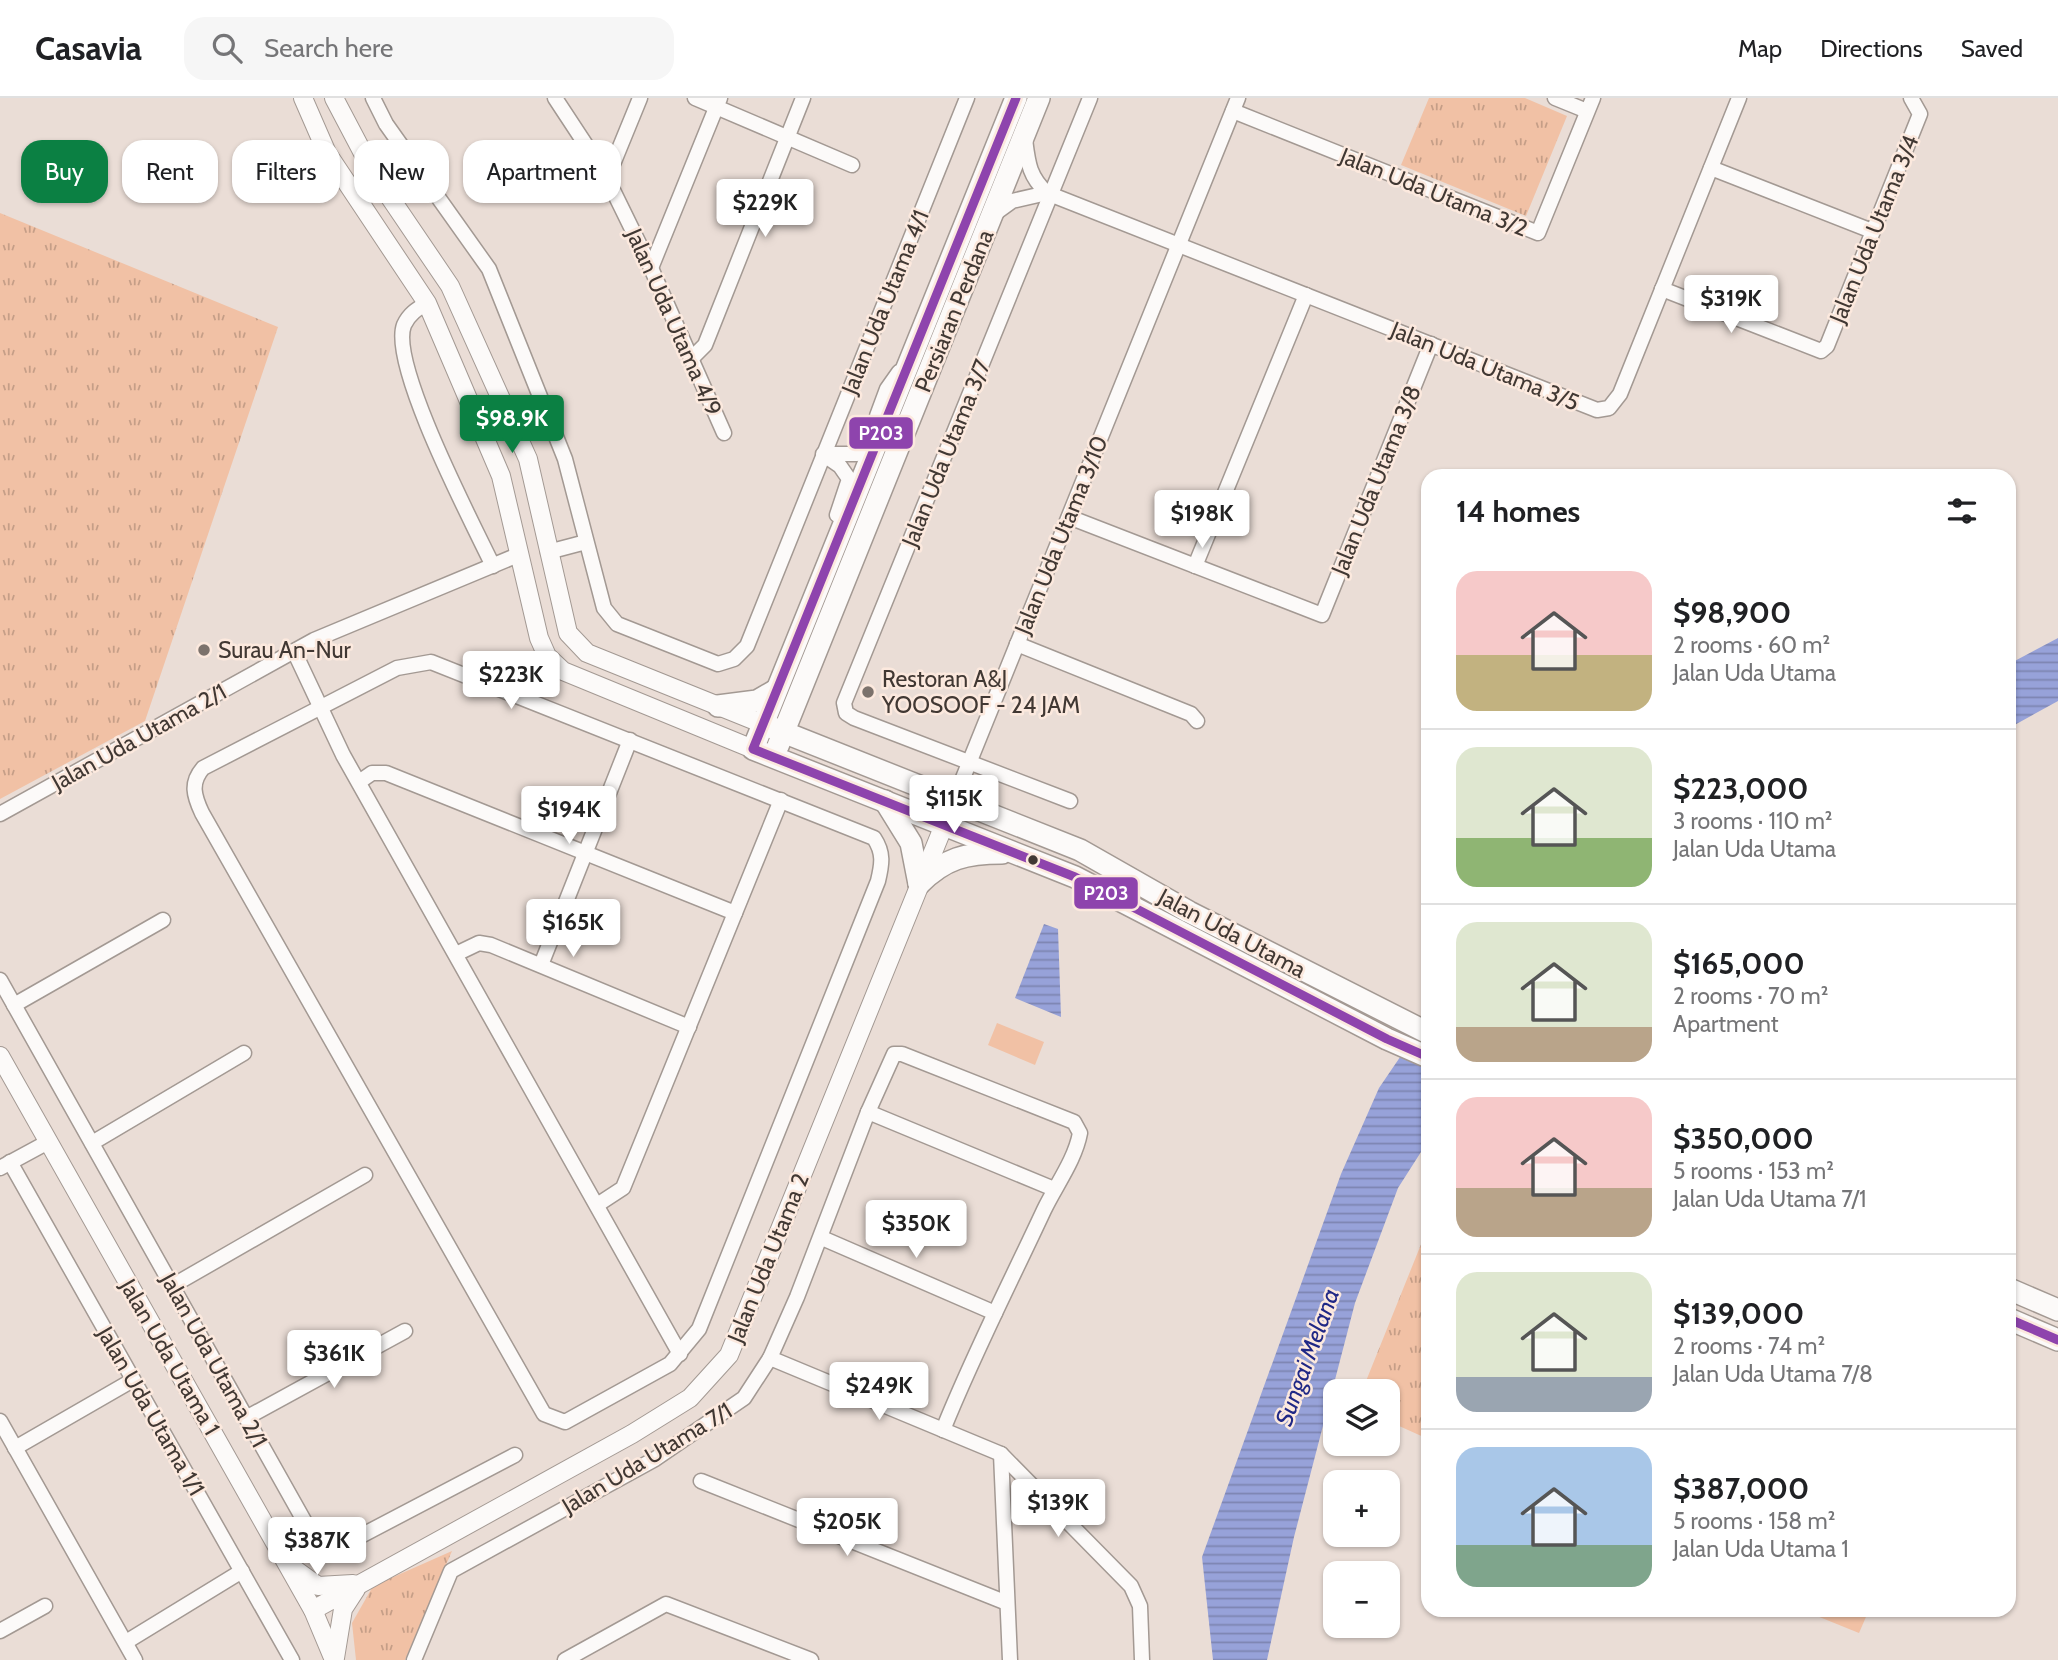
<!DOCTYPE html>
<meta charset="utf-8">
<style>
:root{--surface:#fff;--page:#f6f6f6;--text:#202124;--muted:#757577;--line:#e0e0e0;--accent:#0b8043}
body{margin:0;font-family:Cabin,sans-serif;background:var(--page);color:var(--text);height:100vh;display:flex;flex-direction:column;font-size:26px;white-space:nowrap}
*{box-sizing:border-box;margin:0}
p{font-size:23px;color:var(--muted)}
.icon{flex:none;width:38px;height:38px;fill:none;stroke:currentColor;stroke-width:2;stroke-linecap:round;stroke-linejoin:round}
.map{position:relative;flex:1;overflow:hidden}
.details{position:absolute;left:1421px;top:371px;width:595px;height:1148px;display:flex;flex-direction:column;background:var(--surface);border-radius:21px;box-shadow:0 2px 5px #0004}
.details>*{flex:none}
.guide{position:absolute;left:21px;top:42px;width:665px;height:63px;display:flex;gap:14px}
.buttons{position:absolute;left:1323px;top:1281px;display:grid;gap:14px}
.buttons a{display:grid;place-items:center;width:77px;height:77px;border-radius:14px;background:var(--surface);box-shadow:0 2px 5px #0004;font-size:35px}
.price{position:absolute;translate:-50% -60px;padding:0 16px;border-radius:7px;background:#fff;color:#222;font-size:23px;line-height:46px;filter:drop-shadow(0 2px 4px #0008)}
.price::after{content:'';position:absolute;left:50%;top:42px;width:21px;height:16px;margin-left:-10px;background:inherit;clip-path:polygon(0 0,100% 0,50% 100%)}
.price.active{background:var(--accent);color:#fff}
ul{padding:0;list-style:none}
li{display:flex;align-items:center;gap:21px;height:175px;padding:0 35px}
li+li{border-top:2px solid var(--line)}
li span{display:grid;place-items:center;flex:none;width:196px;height:140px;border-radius:21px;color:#555}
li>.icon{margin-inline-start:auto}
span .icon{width:84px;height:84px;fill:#fffc;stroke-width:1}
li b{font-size:30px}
h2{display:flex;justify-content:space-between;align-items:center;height:84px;padding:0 35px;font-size:30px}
.chip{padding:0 24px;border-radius:21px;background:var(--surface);box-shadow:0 2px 5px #0004;font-size:24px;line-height:63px}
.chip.active{background:var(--accent);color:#fff}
header{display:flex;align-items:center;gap:42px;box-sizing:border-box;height:98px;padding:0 35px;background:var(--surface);border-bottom:2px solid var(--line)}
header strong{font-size:33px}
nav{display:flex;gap:38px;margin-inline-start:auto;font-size:24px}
.search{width:490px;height:63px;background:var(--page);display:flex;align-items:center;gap:18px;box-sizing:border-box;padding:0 24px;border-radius:21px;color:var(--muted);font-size:26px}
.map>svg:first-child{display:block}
.grass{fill:url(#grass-tufts)}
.garden{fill:#f1c1a5}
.water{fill:url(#water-rules)}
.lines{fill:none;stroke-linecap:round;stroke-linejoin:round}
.minor-casing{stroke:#a39993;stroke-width:17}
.tertiary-casing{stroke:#a39993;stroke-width:20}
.secondary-casing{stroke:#a39993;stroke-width:24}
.minor{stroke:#fcfaf9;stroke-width:14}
.tertiary{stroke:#fcfaf9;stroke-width:18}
.secondary{stroke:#fcfaf9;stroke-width:21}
.bus-1-casing{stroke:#fce9de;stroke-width:14}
.bus-1{stroke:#8e44ad;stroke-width:9}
.poi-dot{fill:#7c726c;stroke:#fce9de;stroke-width:2.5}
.bus-dot{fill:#413833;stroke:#fce9de;stroke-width:2.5}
.labels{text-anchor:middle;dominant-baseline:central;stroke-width:5;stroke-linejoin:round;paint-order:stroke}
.street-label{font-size:23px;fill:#413833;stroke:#fce9de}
.poi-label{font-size:23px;fill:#413833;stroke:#fce9de;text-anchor:start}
.water-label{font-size:24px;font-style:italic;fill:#202886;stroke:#fce9de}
.line-badge{stroke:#fce9de;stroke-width:2.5}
.badge-label{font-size:19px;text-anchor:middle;font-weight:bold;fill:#fff}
</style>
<header>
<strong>Casavia</strong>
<div class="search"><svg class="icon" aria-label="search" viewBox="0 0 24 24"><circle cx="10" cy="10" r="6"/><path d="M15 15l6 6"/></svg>Search here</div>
<nav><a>Map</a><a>Directions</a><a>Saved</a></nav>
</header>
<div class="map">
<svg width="2058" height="1562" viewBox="0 0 2058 1562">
<defs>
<pattern id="grass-tufts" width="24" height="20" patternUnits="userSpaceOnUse" patternTransform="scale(1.75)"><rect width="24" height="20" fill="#f1c1a5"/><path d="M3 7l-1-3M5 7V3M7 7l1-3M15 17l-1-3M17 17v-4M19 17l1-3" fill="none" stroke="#c59e87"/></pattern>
<pattern id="water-rules" width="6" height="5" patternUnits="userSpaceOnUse" patternTransform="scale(1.75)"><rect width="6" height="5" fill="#97a2d9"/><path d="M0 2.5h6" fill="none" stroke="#7d85b1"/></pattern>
</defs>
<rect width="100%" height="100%" fill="#eaddd6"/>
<!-- grass -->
<g class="grass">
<polygon points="1429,0 1525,0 1567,18 1526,118 1401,67"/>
<polygon points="0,115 278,229 145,623 0,701"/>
<polygon points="1428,1129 1428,1341 1388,1323 1388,1293 1362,1293"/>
<polygon points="452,1453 405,1562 356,1562 352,1525 373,1488"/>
</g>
<!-- garden -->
<g class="garden">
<polygon points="997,925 1044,944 1035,967 988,947"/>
<polygon points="1802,1512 1869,1512 1859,1535"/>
</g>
<!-- water -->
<g class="water">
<polygon points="2058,540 2058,603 2009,630 2009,566"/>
<polygon points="1044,826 1058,831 1061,919 1015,900"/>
<polygon points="1428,918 1428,1043 1398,1090 1355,1205 1294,1439 1267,1562 1213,1562 1202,1459 1341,1076 1379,990"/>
</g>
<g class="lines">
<defs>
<g id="minor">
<polyline points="373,0 386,26 489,171 565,361 604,510 617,526 718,566 734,561 747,548 967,0"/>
<polyline points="555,0 605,76 651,170 724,335"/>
<polyline points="695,0 852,67"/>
<polyline points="1555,0 1587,13"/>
<polyline points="1233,13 1538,135 1593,0"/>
<path d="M1025,41C1028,65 1029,78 1047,95L1597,312L1609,310L1620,296L1739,0"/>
<polyline points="1711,70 1872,133"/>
<polyline points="605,76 613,66 640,0"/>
<polyline points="994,116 1012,103 1047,95"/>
<polyline points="651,170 720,0"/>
<polyline points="1662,191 1821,253 1827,248 1920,16 1911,0"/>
<path d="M427,205C417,211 409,216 404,227C389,266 473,426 493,468"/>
<polyline points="692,260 705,247 803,0"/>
<polyline points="877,318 887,291 899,274"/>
<polyline points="823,356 857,356 870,337"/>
<polyline points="824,357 840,368 849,381 837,417"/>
<polyline points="1069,419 1322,517 1431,246"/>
<polyline points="548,454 586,444"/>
<polyline points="1195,468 1306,197"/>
<polyline points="1017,546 1191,616 1197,623"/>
<polyline points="294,553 343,657 680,1256"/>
<path d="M431,564L874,740C884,755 882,766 878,783L699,1231L670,1266L565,1324L544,1316L202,715C194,698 190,685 203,670L397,570Z"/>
<polyline points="359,684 372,675 386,675 735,815"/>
<polyline points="1070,703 854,620 846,615 844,605 1090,0"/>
<polyline points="0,716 314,542 518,457"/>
<polyline points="944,727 1238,0"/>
<polyline points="456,856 479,845 491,847 689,929"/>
<polyline points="541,867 630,642"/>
<polyline points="0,882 320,1451 332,1453 515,1357"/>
<polyline points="14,907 163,822"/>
<polyline points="868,1014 1054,1091"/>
<polyline points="92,1045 244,955"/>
<polyline points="10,1064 292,1562"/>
<polyline points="0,1070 48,1044"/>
<polyline points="597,1107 623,1090 781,702"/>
<polyline points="822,1140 995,1215"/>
<polyline points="172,1188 365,1077"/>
<polyline points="770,1260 1001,1356 1131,1488 1140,1508 1142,1562"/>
<polyline points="246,1320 405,1233"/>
<polyline points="0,1323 135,1562"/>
<polyline points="15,1350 133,1282"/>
<polyline points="1001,1356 1010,1562"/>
<polyline points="701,1383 1007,1505"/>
<polyline points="0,1533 45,1508"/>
<polyline points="126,1544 242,1473"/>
<path d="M414,1562L451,1473L655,1361L744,1300L770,1260L797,1199L868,1014L894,956H902L1074,1024L1080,1035C1075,1062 1056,1087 1044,1112C1010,1185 973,1257 943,1332"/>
<polyline points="565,1562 666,1506 811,1562"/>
</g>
<g id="tertiary">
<polyline points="303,0 327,55 427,205 501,378 539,540 547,558 563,573 753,651"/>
<polyline points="334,0 374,76 450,188 528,361 568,535 587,555 763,626"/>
<polyline points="0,958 313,1512 334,1562"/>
<polyline points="293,1470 318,1488 353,1486"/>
<polyline points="313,1512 632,1336 690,1300 729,1257 944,727"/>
<polyline points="335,1560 343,1511 356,1491"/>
</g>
<g id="secondary">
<polyline points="1016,0 753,651 1075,779 1387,941 1428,959"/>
<polyline points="718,608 757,603 776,592"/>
<polyline points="763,626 1080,752 1189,814 1428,935"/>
<polyline points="778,648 1039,0"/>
<polyline points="885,703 911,745 919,786"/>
<path d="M919,786C945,760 966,755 1002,755"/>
<polyline points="2009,1191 2058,1212"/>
<polyline points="2009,1221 2058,1242"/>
</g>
</defs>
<!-- minor casing -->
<use href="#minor" class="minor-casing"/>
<!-- tertiary casing -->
<use href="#tertiary" class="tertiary-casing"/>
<!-- secondary casing -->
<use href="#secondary" class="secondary-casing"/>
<!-- minor -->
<use href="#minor" class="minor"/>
<!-- tertiary -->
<use href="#tertiary" class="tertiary"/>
<!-- secondary -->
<use href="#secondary" class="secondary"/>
<defs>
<g id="bus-1">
<polyline points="1016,0 753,651 1075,779 1387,941 1428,959"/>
<polyline points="2009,1221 2058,1242"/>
</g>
</defs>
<!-- bus-1 casing -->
<use href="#bus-1" class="bus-1-casing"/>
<!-- bus-1 -->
<use href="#bus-1" class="bus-1"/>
</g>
<!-- markers -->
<g class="poi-dot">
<circle cx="204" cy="552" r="7"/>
<circle cx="868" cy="594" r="7"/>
</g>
<circle class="bus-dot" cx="1033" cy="762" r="6"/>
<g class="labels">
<!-- street labels -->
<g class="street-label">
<text transform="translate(1434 94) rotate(22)">Jalan Uda Utama 3/2</text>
<text transform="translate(1874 131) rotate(-68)">Jalan Uda Utama 3/4</text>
<text transform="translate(885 204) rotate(-68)">Jalan Uda Utama 4/1</text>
<text transform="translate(954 213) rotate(-68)">Persiaran Perdana</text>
<text transform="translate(674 224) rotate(66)">Jalan Uda Utama 4/9</text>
<text transform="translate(1485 268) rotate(22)">Jalan Uda Utama 3/5</text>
<text transform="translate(946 355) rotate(-68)">Jalan Uda Utama 3/7</text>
<text transform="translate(1376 382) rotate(-68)">Jalan Uda Utama 3/8</text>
<text transform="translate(1061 437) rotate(-68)">Jalan Uda Utama 3/10</text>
<text transform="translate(139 639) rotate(-29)">Jalan Uda Utama 2/1</text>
<text transform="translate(1232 835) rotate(28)">Jalan Uda Utama</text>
<text transform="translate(768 1160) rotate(-68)">Jalan Uda Utama 2</text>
<text transform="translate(170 1259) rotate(60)">Jalan Uda Utama 1</text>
<text transform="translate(214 1262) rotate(61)">Jalan Uda Utama 2/1</text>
<text transform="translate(151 1313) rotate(60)">Jalan Uda Utama 1/1</text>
<text transform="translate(647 1360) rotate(-31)">Jalan Uda Utama 7/1</text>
</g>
<!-- poi labels -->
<g class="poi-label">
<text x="218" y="552">Surau An-Nur</text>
<text x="882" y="581">Restoran A&amp;J<tspan x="882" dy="26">YOOSOOF - 24 JAM</tspan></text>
</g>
<!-- water labels -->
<g class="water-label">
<text transform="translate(1307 1259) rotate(-70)">Sungai Melana</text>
</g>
</g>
<g class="line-badge">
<rect x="848" y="318" width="66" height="34" rx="7" fill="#8e44ad"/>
<rect x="1073" y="778" width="66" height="34" rx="7" fill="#8e44ad"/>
</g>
<g class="badge-label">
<text x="881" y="342">P203</text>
<text x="1106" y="802">P203</text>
</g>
</svg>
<div class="buttons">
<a><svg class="icon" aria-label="layers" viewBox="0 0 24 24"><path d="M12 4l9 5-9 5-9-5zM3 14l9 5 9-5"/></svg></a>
<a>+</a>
<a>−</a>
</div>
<b class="price" style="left:765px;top:141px">$229K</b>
<b class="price" style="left:1731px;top:237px">$319K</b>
<b class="price active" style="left:512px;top:357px">$98.9K</b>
<b class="price" style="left:1202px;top:452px">$198K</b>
<b class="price" style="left:511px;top:613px">$223K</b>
<b class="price" style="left:954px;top:737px">$115K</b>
<b class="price" style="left:569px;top:748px">$194K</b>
<b class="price" style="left:573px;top:861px">$165K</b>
<b class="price" style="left:916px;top:1162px">$350K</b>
<b class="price" style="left:334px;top:1292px">$361K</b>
<b class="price" style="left:879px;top:1324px">$249K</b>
<b class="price" style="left:1058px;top:1441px">$139K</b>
<b class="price" style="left:847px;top:1460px">$205K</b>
<b class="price" style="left:317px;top:1479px">$387K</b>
<div class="guide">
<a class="chip active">Buy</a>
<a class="chip">Rent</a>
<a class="chip">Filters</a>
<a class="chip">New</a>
<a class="chip">Apartment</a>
</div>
<section class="details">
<h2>14 homes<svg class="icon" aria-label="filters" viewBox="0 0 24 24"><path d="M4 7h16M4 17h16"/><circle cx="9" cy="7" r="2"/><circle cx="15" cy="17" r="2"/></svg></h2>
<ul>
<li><span style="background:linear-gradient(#f6c9c9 60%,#c2b280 0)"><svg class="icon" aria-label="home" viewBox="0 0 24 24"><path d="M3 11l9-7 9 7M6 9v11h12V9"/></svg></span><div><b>$98,900</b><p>2 rooms · 60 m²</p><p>Jalan Uda Utama</p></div></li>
<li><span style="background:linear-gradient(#dfe7d0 65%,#8fb573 0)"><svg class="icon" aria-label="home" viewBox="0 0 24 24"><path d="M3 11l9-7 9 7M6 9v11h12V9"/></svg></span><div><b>$223,000</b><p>3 rooms · 110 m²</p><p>Jalan Uda Utama</p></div></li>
<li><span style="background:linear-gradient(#dfe7d0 75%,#b9a48a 0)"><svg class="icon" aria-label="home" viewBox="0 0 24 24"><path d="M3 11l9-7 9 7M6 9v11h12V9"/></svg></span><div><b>$165,000</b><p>2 rooms · 70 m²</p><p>Apartment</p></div></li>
<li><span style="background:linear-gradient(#f6c9c9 65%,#b9a48a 0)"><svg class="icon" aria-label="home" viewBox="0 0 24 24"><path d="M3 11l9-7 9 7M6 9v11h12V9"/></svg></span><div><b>$350,000</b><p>5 rooms · 153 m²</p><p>Jalan Uda Utama 7/1</p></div></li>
<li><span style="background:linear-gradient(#dfe7d0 75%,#9aa5b1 0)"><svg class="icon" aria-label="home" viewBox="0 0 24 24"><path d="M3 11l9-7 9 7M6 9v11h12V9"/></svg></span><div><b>$139,000</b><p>2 rooms · 74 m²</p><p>Jalan Uda Utama 7/8</p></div></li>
<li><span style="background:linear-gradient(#a9c7e8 70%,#7fa58c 0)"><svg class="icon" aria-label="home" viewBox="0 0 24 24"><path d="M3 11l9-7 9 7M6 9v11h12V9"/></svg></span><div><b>$387,000</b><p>5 rooms · 158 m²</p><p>Jalan Uda Utama 1</p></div></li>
</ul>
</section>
</div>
